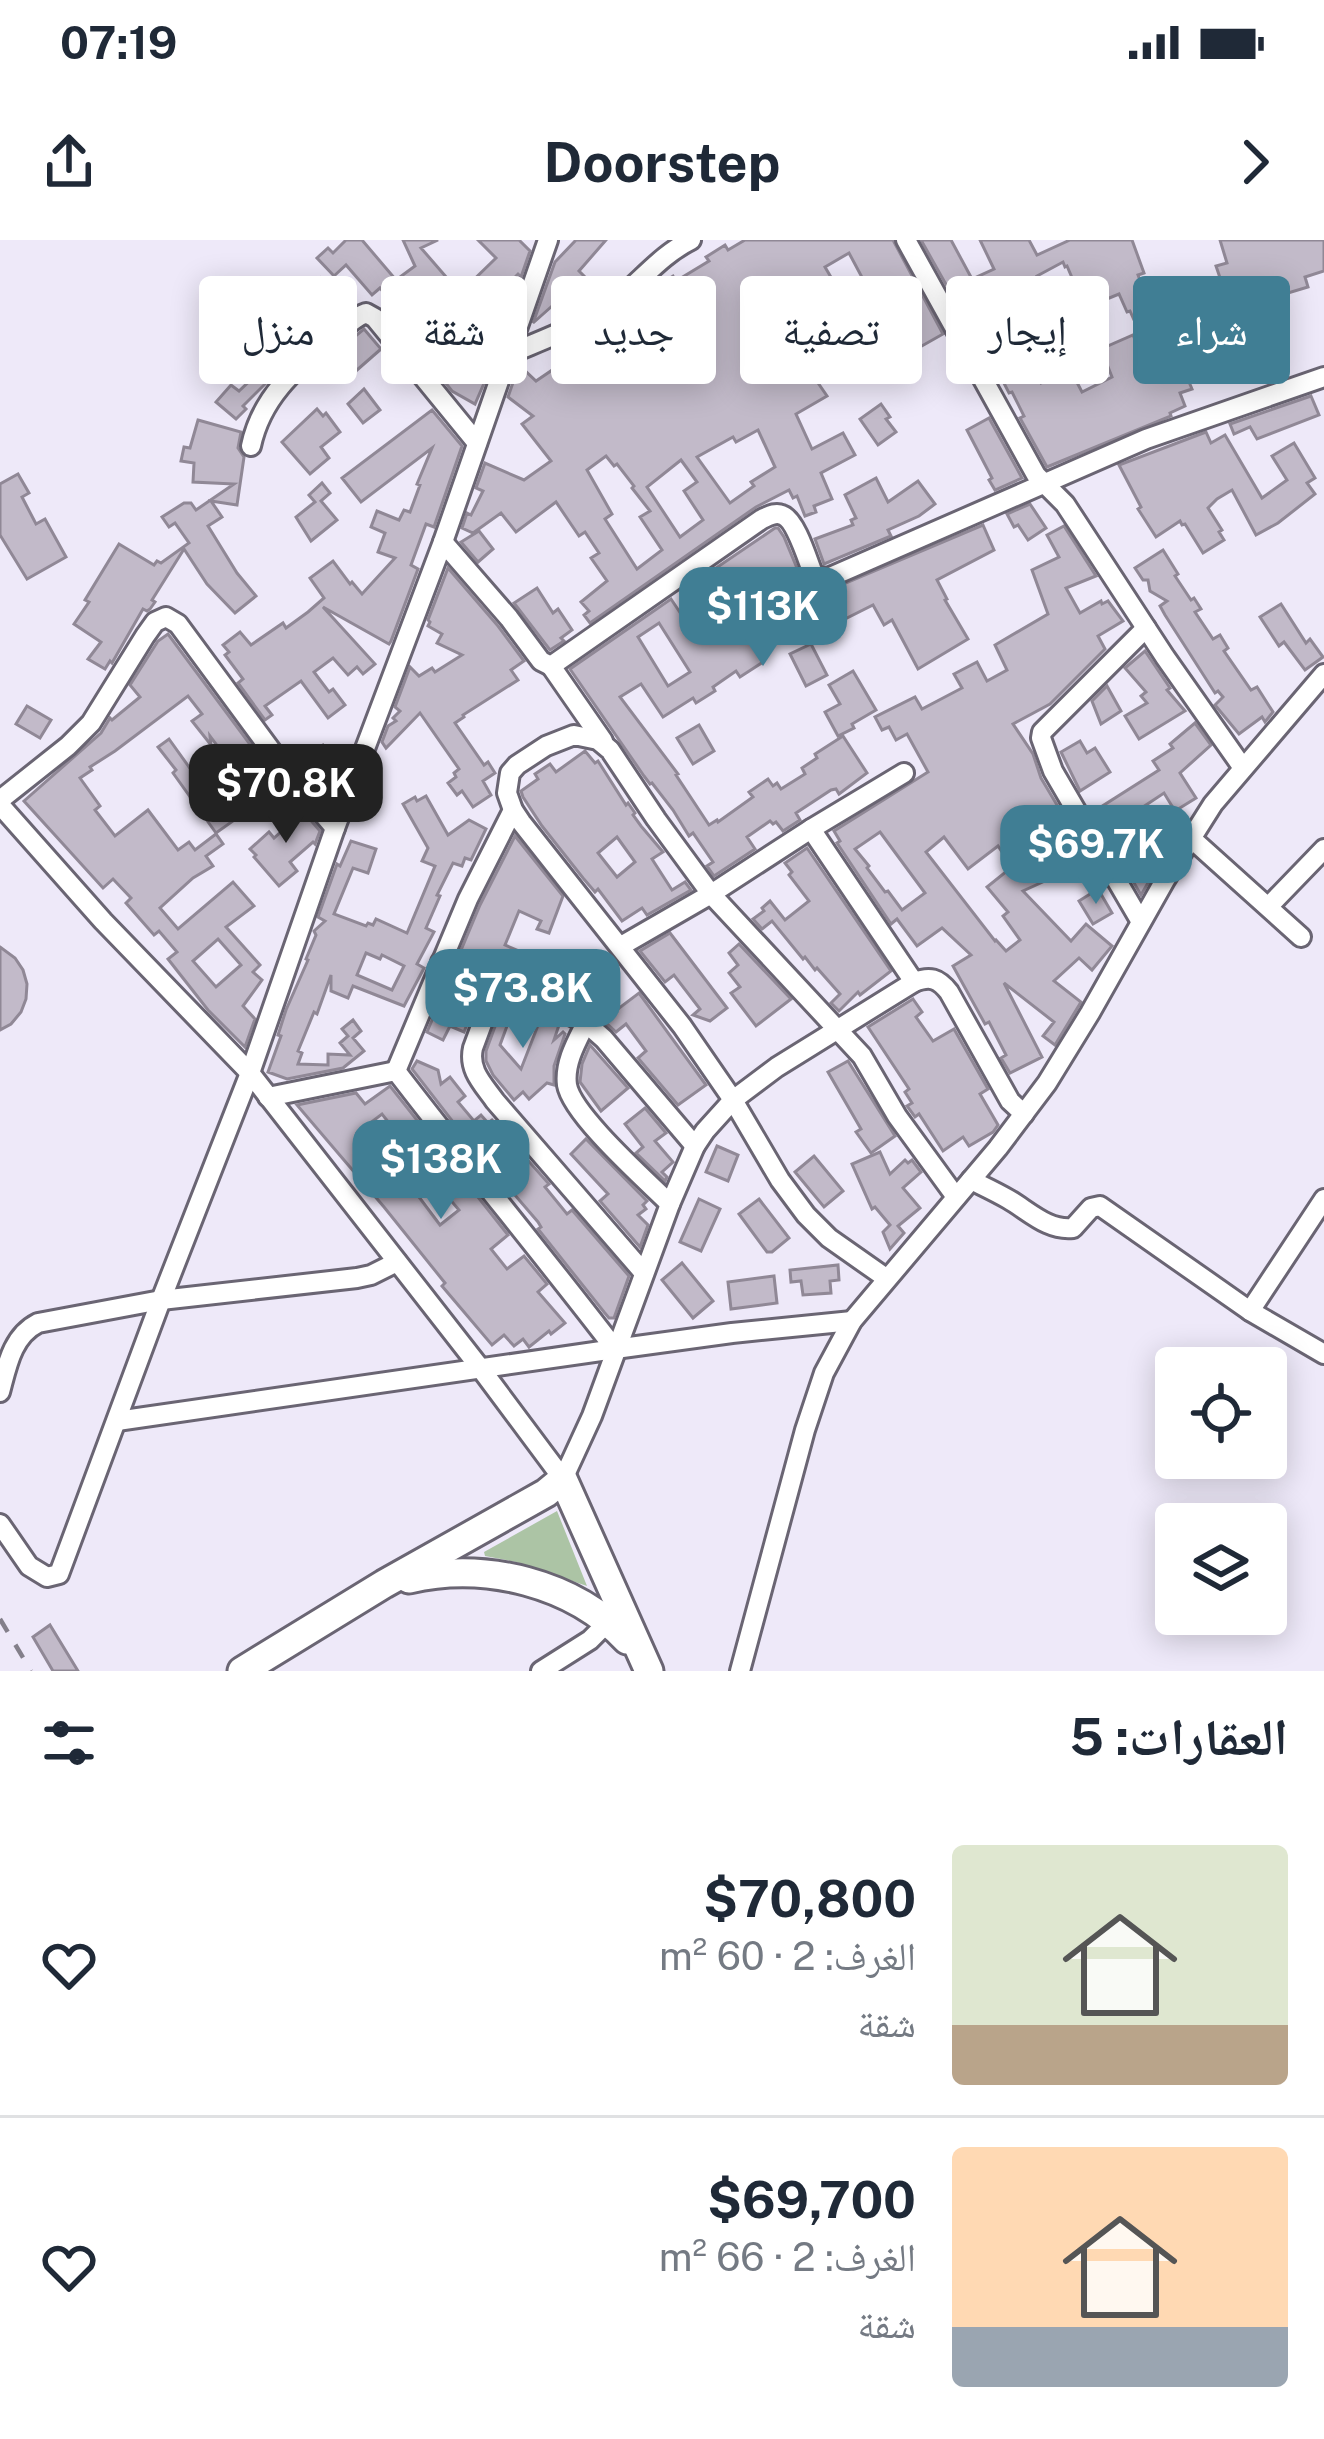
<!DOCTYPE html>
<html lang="ar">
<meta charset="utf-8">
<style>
:root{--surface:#fff;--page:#f2f2f3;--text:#1f2937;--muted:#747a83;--line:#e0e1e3;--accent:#407e94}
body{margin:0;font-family:"Public Sans","Noto Naskh Arabic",sans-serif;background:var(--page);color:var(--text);direction:rtl;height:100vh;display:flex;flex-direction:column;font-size:45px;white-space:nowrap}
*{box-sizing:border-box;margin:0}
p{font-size:39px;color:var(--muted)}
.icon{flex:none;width:66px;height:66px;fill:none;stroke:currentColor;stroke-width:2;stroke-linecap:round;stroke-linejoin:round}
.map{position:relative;height:1431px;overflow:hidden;direction:ltr}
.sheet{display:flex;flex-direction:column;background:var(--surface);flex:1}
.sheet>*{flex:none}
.guide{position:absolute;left:36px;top:36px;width:1254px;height:108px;direction:rtl;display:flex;gap:24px}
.controls{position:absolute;left:1155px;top:1107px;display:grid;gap:24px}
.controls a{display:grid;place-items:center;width:132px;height:132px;border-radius:12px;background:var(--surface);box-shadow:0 6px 30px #0003;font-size:60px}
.price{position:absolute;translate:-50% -102px;padding:0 27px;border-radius:24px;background:var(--accent);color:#fff;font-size:39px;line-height:78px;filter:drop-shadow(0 3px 6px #0008)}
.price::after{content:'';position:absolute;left:50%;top:72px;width:36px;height:27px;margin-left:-18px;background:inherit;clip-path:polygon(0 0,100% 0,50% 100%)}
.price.selected{background:#222;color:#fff}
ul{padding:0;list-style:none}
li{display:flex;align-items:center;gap:36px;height:300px;padding:0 36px}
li+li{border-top:3px solid var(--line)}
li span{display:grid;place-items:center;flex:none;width:336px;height:240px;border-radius:12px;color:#555}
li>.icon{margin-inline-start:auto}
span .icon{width:144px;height:144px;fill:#fffc;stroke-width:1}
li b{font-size:51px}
h2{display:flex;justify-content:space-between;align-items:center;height:144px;padding:0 36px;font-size:51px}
.pill{padding:0 42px;border-radius:12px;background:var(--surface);box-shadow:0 6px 30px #0003;font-size:42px;line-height:108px}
.pill.selected{background:var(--accent);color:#fff}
.status{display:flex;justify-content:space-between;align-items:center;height:84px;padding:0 60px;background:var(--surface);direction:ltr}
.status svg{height:33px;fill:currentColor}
header{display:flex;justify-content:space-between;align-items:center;height:156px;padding:0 36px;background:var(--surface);font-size:54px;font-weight:700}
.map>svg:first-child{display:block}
.green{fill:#acc4a5}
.building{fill:#c2bac9;stroke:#908896;stroke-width:3;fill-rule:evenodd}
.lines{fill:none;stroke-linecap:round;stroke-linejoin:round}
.street-casing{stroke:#6a6573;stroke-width:24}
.secondary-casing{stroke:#6a6573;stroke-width:33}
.street{stroke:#fff;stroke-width:18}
.secondary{stroke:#fff;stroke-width:27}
.rail{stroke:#837f8a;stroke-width:4.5;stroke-dasharray:15 15;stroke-linecap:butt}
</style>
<div class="status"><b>07:19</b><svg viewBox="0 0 49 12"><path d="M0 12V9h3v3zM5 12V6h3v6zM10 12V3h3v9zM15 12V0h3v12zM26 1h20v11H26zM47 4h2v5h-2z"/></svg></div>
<header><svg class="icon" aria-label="forward" viewBox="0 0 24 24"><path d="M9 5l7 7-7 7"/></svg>Doorstep<svg class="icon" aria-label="share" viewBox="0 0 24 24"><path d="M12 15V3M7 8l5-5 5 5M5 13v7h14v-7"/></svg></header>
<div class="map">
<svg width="1324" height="1431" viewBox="0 0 1324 1431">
<rect width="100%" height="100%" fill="#eee9f9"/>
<!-- green -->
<polygon class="green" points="557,1271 587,1346 516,1322 485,1316 484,1312"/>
<!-- building -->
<g class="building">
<polygon points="346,0 362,0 396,40 415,26 403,0 438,0 421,8 460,53 496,18 478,0 519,0 530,11 521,37 518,34 489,63 482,55 464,69 490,99 464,121 476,136 485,141 475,164 452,151 436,131 444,124 380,48 372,55 346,25 334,36 317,18 328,8 333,13"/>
<polygon points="576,0 606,0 579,31 587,39 570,56 567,53 553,69 551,67 533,83 555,22"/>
<path d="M745,0H893L943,94L920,107L908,84L903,87L889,62L885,64L872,39L865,43L849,13L825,27L842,56L783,92L789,104L782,108L795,130L805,124L827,156L796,174L812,209L843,193L855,215L821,233L832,259L814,266L816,272L805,276L797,256L793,258L789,250L756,267L590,383L584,375L589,371L581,362L607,341L591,318L599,313L585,292L579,296L556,262L516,292L501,273L473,293L462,288L467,273L471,275L483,251L476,248L485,223L524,240L551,221L522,184L533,176L508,157L519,125L536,141L586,107L583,102L656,56L652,50L673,36L676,41L709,21L706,17L725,5L728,10ZM758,190L775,227L751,242L754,246L730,263L697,217L733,197L736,202ZM606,216L614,226L617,224L634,246L632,248L650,271L640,277L662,310L637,329L605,279L612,274L587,230ZM681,220L697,242L684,251L703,280L680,297L647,247Z"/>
<polygon points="921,0 951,0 972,39 994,29 980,0 1029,0 1037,15 1070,0 1132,0 1144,33 1138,35 1148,61 1152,59 1158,73 1135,82 1130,71 1127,72 1119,54 1085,68 1067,26 1065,27 1063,22 1037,36 1040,41 1005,60 1014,80 1046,65 1064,103 1030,120 1041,143 1070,129 1082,152 1112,137 1101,109 1133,95 1151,136 1181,123 1192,149 1180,153 1185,166 1170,173 1171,176 1047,227 1020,178 1024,176 1012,152 1009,153 975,87 971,89"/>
<polygon points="1220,0 1324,0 1324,31 1305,37 1308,47 1231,70 1216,26 1227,23"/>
<polygon points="320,38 337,60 305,85 288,65"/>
<polygon points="273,86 294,107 277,124 280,127 267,142 243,166 246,169 236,179 216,162 231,145 239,151 258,133 255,129 260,124 252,115 262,106 258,101"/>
<polygon points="364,89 381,109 349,137 331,116"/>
<polygon points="364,149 380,170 363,183 348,164"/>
<polygon points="1311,156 1319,175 1257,199 1250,187 1234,194 1230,184"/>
<polygon points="881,164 890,177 886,179 896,192 878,205 860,179"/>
<polygon points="317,169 323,176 326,173 340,192 321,207 329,218 310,234 282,202"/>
<polygon points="432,170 462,206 434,287 426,284 411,325 418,329 391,401 389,404 323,367 375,424 363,434 357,427 348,435 333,418 314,432 329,452 333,449 345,465 328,478 301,441 265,466 272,475 265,480 238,443 243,439 225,415 229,412 223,405 240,392 251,405 283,383 286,388 308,372 324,358 310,338 333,321 350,344 352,342 362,354 395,318 378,312 385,293 371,287 377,271 399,280 404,270 410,272 420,245 417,244 432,208 361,262 342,238"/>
<polygon points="989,178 1022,238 995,250 989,240 992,238 967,190"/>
<polygon points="198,180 241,192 238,208 244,217 237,265 211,261 222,277 208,286 237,333 256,356 235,373 207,344 184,309 152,360 155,362 150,369 147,371 143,369 112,423 110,421 105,429 88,419 101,402 74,384 89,362 85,360 119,304 154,325 157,321 161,323 189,303 175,283 169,287 162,277 184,263 191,263 196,270 234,244 193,242 194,223 181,221 184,207 190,208"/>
<polygon points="1206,192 1211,203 1225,195 1262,258 1287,240 1272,216 1294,203 1315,238 1307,243 1315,254 1278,283 1256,295 1232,250 1217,259 1208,268 1222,290 1219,292 1224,300 1203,313 1185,284 1182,285 1180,281 1156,297 1138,269 1141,267 1119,225"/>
<polygon points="18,234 29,253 22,257 36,284 45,279 66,317 27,339 0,295 0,244"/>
<polygon points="876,238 888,262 918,241 935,264 919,276 888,290 891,296 824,324 815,299 853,285 851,280 856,278 845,255"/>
<polygon points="322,243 330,253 321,261 337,280 311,301 296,277 315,262 309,255"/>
<polygon points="1030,264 1046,288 1028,300 1018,285 1014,287 1007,274"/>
<path d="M983,285L994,310L937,340L947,359L945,360L968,399L918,429L892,380L884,385L873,365L841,381L840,379L814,395L803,375L801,376L784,342L758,356L745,332L719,348L737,377L734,378L763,422L740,437L736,431L713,447L715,451L696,463L693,458L663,477L641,444L620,457L678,534L676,535L709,585L717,580L718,582L753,557L749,552L768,539L773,546L777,543L781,549L805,534L802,528L817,518L815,514L843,496L867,533L839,554L836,549L831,550L796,573L800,580L783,591L776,582L773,584L770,581L747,597L755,609L714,636L707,626L713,622L693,593L689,596L673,570L652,543L650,544L644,536L570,429L671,359L681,374L701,361L691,345L775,288H778L784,297L802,340L812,349L827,351ZM659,383L690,432L668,446L638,397Z"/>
<path d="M1064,286L1096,336L1066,348L1080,373L1101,361L1102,364L1108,361L1123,381L1098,396L1105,409L1050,464L1013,484L1033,514L1041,538L1085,612L1046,637L1047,640L1023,651L1071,701L1086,684L1112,706L1092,730L1079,718L1054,741L1081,762L1055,805L1043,796L1054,782L1004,743L1042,817L1010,833L1001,818L1006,815L989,782L985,784L953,726L971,715L942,688L917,706L897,679L891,684L837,603L840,601L834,591L928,532L907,494L896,500L889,487L882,490L875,477L915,457L922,469L962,448L954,434L977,422L987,441L1007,430L995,405L1048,374L1032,330L1059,317L1047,295ZM880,592L925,653L902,670L888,651L885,652L867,628L869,626L855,609ZM944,597L968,629L998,606L1012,627L987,647L1008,672L1003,676L1020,700L1006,711L996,700L995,701L926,612Z"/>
<polygon points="479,291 493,309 478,322 461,302"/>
<polygon points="1163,310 1178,334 1175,336 1191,360 1194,358 1201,369 1195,372 1213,399 1220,395 1228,408 1224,411 1251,450 1257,447 1273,472 1265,482 1262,477 1239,494 1215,465 1223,457 1218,451 1215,453 1165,375 1160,366 1167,361 1150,351 1148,340 1143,340 1135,328"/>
<polygon points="448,328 498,386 524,421 511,430 518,440 463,475 464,477 455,483 484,525 488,522 495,533 483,541 491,555 473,567 462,551 457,555 448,543 456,537 454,533 459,529 420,473 386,508 382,502 388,486 396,481 393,478 400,471 395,467 410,427 419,436 432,428 435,432 462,415 437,403 442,394 428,386 430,382 428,380"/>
<polygon points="537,348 553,373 558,369 572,390 561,398 564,401 550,410 514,363"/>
<polygon points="1281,364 1306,403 1310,399 1323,417 1305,430 1284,402 1279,406 1260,377"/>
<path d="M168,394L252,507L230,523L210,496L211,505L192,481L202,474L188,456L115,511L90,527L92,530L80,538L100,566L95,570L115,596L148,570L178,610L189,602L195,610L216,594L223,604L206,616L213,626L193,638L160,668L178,689L233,642L254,666L226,687L260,725L253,732L262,740L243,766L255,779L245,807L208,770L179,733L168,719L177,712L159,691L154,695L126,663L131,658L113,639L103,648L24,561L101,493L110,478L112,480L140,457L130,445L158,401ZM218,699L241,725L216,747L193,721Z"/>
<polygon points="811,404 827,435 806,446 790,414"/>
<polygon points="1145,411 1170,448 1167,450 1185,471 1139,499 1125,476 1147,463 1141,456 1146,452 1125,428"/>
<polygon points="853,431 876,470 852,484 854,488 838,496 825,472 840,464 829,445"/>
<polygon points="1107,446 1121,471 1101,484 1092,461"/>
<polygon points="27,466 51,480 40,498 16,484"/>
<polygon points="1195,483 1211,505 1180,533 1196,558 1175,571 1164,553 1134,573 1149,594 1144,597 1160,622 1141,655 1122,622 1130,617 1116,597 1112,599 1093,572 1159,530 1153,521 1173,508 1170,504"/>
<polygon points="699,485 714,511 693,524 677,498"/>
<polygon points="169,499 189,527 199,520 213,538 215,563 226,556 240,576 216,593 173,533 176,530 158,507"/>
<polygon points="1080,501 1087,513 1095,508 1110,532 1080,551 1061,512"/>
<polygon points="323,505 328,512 337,506 346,520 339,540 335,542 335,551 326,557 301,519"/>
<path d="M585,511L595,523L598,521L626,565L628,563L635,573L633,575L641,586L663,612L652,619L672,650L685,642L691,650L647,675L642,668L622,681L598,649L595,652L583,638L542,586L523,557L521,551L538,539L535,534L550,524L556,532ZM617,597L635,622L617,637L598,613Z"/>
<path d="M426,556L448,595L469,580L486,589L471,620L465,618L462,626L453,623L437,655L440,656L426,688L434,692L417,724L424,728L404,766L353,746L348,758L331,751V735L317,774L314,772L298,811L302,813L298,824L328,825V814L350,815L340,803L348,796L342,789L353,780L361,791L353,798L364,811L343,828L287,839L268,832L281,796L278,795L286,770L308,720L306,719L316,695L314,691L325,681L318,677L337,624L340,626L351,601L376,609L368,633L353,628L334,674L366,686L368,683L373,685L376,679L407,693L435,626L422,621L428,608L403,564L415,557L417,561ZM366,713L380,719L382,715L404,726L392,750L357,735Z"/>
<polygon points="294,561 320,591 315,604 313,602 290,622 297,631 279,646 254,617 256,615 250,609 269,592 274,598 294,580 288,574 294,568 291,565"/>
<polygon points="515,596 563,656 549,693 537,689 541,681 519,671 505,705 578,736 573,749 566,746 562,756 459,715 480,665"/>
<polygon points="807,608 891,731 860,755 858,752 839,771 831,763 840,754 817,728 815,730 805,717 803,719 772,681 762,689 753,679 764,671 762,668 770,661 785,680 809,661 789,635 792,632 785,623"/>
<polygon points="1098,649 1112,673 1093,684 1079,661"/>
<polygon points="670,693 727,768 710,781 693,775 700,769 674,735 665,742 640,711"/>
<polygon points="739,704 791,759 756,786 731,753 740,747 729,733 738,725 729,713"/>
<polygon points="0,707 15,718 23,730 27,744 26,759 21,772 11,784 0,790"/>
<polygon points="449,740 466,746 464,751 478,757 464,792 450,786 443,800 427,792"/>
<polygon points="639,753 706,845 678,865 638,818 646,811 626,784 616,792 592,770 609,757 618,769"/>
<polygon points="913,759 922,772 916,777 933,801 954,789 988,849 980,854 998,885 993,892 969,906 963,897 943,911 919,874 915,877 907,866 912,863 905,852 909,849 868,787"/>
<path d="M504,762L559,785L554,800L563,792L565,794L554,826V845L547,843L529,859L523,852L514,860L493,835L486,821V811ZM510,778L537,788L521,829L500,805Z"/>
<polygon points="590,805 628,848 601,871 580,842 582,824"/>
<polygon points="417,821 438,830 441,844 450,837 465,856 458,862 474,881 481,875 488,883 492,880 549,944 545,947 567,974 572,970 629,1036 614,1078 609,1078 604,1072 538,989 541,987 538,982 460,891 412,829"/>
<polygon points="848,821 895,896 871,913 856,892 861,889 828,832"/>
<polygon points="390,846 443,913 425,927 395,894 397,893 382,874 357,893 385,929 388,927 408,952 413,949 440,985 459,970 442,950 459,935 474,952 508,995 491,1009 507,1029 524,1016 547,1044 538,1052 565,1083 551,1094 549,1091 529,1107 523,1099 514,1106 504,1095 492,1105 442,1046 445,1043 384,967 297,865 356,853 365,864"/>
<polygon points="645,868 666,893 655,901 673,922 662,932 667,937 665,941 636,913 643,907 625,884"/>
<polygon points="586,899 647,961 643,965 646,969 638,975 648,985 640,1007 600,961 608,954 571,914"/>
<polygon points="717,906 738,915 728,941 706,932"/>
<polygon points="880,912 890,934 905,920 908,923 912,920 921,932 903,948 920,968 898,986 904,993 890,1009 883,992 890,985 875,967 872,969 852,924"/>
<polygon points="814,916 843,951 824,967 795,932"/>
<polygon points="699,959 720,969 701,1011 680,1002"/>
<polygon points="759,959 789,998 772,1012 767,1012 739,974"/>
<polygon points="682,1023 713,1061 693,1078 662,1040"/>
<polygon points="838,1025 839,1040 830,1041 831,1053 803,1055 801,1041 791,1042 790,1030"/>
<polygon points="774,1036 777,1063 731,1069 728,1042"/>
<polygon points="50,1385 78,1431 53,1431 33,1397"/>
</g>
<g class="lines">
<defs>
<g id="street">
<polyline points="906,0 1036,235 1065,264 1165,417 1243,528"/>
<path d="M507,115C544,99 585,85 617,60C643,39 661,15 691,0"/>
<path d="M251,206C261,159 293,130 329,101C341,91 352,78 366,73L375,78L477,203"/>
<path d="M443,302L509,378L541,421L551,426L762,279C769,276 775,272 782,275C795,279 807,318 812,331L817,337L828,338L1146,199L1324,137"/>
<polyline points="551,426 603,501"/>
<polyline points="904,533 811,589 914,742"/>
<polyline points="0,560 68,506 91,483 145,396 155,382 166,377 178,384 287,532 335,588"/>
<path d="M0,565L103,681L250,833L481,1129L563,1239L592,1176L670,964L695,906L705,891L733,860L777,827L914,742C930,736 938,738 949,752L1010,861L1024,874"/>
<polyline points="1192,599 1301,697"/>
<polyline points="1269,666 1324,609"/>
<polyline points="1141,682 1053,531 1041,498 1042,492 1146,388"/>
<polyline points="621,706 711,654 811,589"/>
<polyline points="441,722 552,766 586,783 604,799 695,906"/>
<path d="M497,743L473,808C468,830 483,844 495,861L644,1033"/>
<path d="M586,783C577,801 564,823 567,845C572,875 647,941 670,964"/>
<polyline points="396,831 468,659 513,570"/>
<path d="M971,940C983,946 996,952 1008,959C1029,971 1048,991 1073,988L1091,968L1100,966L1250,1071"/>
<polyline points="1324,959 1250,1071 1324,1114"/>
<polyline points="886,1038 829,998 806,975 780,940 733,860 682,786 521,582 513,570 507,553 510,533 517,525 546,506 574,495 598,500 610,510 656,579 711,654 862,816 897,876 956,957"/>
<polyline points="615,1109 732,1093 852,1081"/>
<path d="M0,1152C7,1126 12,1096 38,1083L161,1060L357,1038L371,1035L397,1022"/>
<path d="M117,1181L615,1109C543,1015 468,925 396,831L268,857"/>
<polyline points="0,1284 29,1326 47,1337 59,1334 161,1060 250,833 335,588 443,302 548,0"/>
<polyline points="541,1431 590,1400 609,1381"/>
<polyline points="740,1431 805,1190 824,1133 852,1081 998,908 1047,843 1090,773 1165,640 1213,564 1324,434"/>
</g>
<g id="secondary">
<path d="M409,1339C485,1321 574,1343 627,1400"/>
<polyline points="242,1431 384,1344 546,1253 563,1239 649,1431"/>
</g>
</defs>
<!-- street casing -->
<use href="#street" class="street-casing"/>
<!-- secondary casing -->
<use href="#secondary" class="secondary-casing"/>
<!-- street -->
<use href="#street" class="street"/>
<!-- secondary -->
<use href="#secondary" class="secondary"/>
<!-- rail -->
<polyline class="rail" points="0,1379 31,1431"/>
</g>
</svg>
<div class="controls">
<a><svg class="icon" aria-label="locate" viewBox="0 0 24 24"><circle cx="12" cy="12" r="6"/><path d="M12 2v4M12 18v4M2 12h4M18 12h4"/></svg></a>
<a><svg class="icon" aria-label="layers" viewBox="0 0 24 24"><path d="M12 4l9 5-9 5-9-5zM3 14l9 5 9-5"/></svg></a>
</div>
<b class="price" style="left:763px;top:429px">$113K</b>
<b class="price selected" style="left:286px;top:606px">$70.8K</b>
<b class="price" style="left:1096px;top:667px">$69.7K</b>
<b class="price" style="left:523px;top:811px">$73.8K</b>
<b class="price" style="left:441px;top:982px">$138K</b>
<div class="guide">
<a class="pill selected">شراء</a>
<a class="pill">إيجار</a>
<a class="pill">تصفية</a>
<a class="pill">جديد</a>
<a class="pill">شقة</a>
<a class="pill">منزل</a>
</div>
</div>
<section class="sheet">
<h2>العقارات: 5<svg class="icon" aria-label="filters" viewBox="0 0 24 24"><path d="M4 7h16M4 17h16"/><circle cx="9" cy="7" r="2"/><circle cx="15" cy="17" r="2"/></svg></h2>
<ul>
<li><span style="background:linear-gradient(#dfe7d0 75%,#b9a48a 0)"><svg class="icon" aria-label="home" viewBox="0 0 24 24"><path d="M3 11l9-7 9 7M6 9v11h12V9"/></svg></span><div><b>$70,800</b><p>الغرف: 2 · 60 m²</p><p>شقة</p></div><svg class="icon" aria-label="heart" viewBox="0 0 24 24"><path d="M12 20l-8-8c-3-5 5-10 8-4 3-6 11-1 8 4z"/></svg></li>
<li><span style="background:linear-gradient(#ffd9b3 75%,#9aa5b1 0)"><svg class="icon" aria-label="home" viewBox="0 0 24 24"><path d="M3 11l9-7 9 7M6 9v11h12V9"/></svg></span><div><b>$69,700</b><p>الغرف: 2 · 66 m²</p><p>شقة</p></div><svg class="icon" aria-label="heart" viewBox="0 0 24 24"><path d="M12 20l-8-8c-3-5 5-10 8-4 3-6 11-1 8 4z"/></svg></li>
</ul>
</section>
